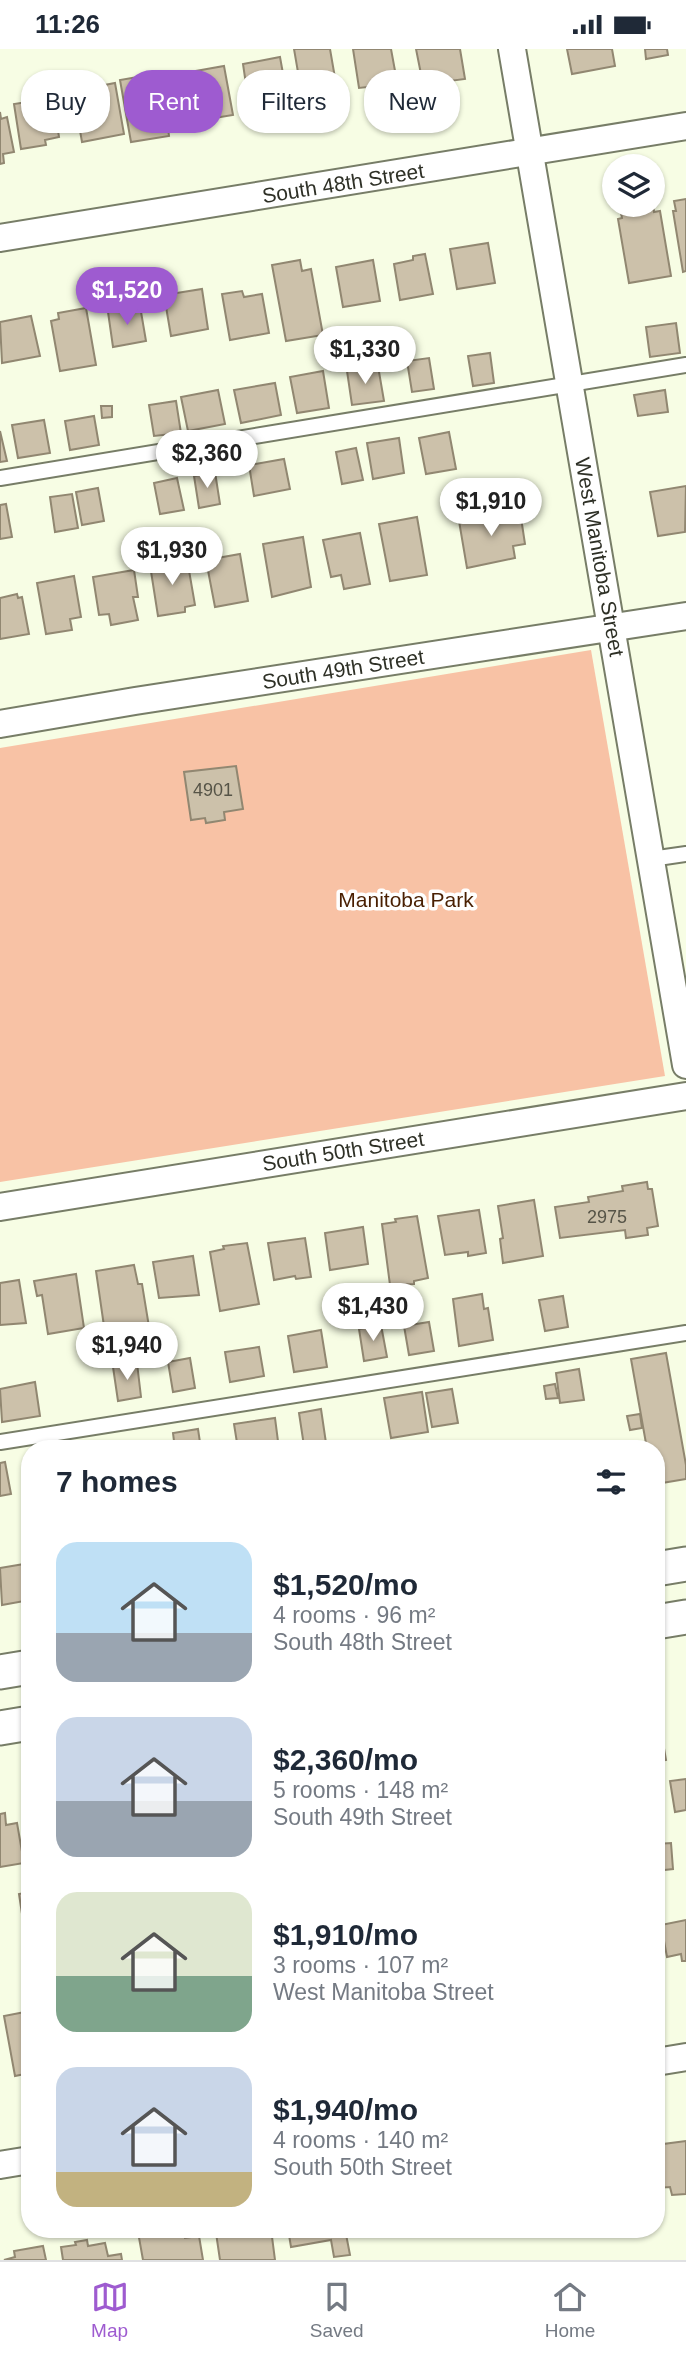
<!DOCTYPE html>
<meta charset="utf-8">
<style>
:root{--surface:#fff;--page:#f6f6f7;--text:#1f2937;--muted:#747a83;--line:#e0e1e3;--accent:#9e5bd0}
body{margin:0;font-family:Helvetica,sans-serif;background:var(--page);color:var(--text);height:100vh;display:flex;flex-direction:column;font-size:26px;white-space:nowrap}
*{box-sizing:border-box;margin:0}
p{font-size:23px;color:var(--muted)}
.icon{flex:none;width:38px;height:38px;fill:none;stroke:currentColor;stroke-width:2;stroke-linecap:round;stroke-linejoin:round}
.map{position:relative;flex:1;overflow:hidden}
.sheet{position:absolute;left:21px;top:1391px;width:644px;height:798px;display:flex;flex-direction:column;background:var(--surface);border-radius:28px;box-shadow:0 2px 5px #0004}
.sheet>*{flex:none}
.banner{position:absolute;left:21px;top:21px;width:644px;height:63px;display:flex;gap:14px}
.fabs{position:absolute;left:602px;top:105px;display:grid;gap:14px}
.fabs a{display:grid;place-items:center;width:63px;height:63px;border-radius:50%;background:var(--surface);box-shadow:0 2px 5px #0004;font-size:35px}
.price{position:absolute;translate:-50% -60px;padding:0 16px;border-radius:24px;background:#fff;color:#222;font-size:23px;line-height:46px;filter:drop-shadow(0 2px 4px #0008)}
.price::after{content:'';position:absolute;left:50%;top:42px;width:21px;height:16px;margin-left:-10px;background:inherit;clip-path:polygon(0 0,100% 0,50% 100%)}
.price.selected{background:var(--accent);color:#fff}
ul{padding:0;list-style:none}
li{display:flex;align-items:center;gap:21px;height:175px;padding:0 35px}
li span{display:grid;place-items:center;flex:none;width:196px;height:140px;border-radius:21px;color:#555}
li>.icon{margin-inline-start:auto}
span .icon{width:84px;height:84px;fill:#fffc;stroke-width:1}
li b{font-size:30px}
h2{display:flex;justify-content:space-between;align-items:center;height:84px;padding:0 35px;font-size:30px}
.tag{padding:0 24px;border-radius:28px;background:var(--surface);box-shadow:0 2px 5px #0004;font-size:24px;line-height:63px}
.tag.selected{background:var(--accent);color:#fff}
.status{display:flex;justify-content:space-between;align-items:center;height:49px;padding:0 35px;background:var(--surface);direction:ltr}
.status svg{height:19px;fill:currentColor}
.dock{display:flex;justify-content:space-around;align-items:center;height:98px;border-top:2px solid var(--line);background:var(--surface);font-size:19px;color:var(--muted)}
.dock a{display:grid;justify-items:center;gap:4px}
.dock .selected{color:var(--accent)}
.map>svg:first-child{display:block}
.green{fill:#f8c2a5}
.building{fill:#ccc1aa;stroke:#918771;stroke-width:2}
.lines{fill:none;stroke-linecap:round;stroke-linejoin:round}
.service-casing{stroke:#777d67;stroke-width:18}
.minor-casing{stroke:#777d67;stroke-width:30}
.tertiary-casing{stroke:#777d67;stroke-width:37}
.service{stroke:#fff;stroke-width:14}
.minor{stroke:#fff;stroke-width:26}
.tertiary{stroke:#fff;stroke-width:33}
.labels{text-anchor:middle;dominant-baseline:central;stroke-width:7;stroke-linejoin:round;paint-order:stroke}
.number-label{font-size:18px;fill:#565447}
.street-label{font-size:21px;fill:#2e3026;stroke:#fff}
.park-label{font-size:21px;fill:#491f02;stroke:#fff}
</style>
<div class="status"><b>11:26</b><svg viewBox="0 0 49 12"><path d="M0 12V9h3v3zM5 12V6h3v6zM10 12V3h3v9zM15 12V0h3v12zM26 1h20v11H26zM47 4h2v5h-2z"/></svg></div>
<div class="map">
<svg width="686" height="2211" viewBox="0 0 686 2211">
<rect width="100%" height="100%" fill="#f7fde4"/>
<!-- green -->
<polygon class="green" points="591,601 665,1027 0,1133 0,699"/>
<!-- building -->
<g class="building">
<polygon points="294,0 330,0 339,52 304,58"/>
<polygon points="353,0 391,0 398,38 381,41 383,49 371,51 367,38 359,39"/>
<polygon points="416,0 460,0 465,30 449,32 450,38 439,40 434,28 422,30"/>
<polygon points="567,0 612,0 615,17 572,25"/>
<polygon points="645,0 667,0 668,6 646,10"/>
<polygon points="280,8 289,58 259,63 258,55 249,56 243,15"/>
<polygon points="224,17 233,66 202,71 201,65 191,67 184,24"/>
<polygon points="161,24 170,79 168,79 169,87 131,93 120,31"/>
<polygon points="115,34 124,85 82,93 73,42"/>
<polygon points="53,49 59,88 45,91 46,96 21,100 14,55"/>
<polygon points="0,63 1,70 7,68 14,103 3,105 4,114 0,115"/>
<polygon points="686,150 686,222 683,223 673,162 676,162 674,152"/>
<polygon points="642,156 653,156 654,163 660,162 671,227 629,234 618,170 622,169 620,159"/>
<polygon points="488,194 495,234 457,240 450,200"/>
<polygon points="425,205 433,245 400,251 394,215 413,211 413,207"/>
<polygon points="300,211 302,222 311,220 323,286 286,292 272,216"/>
<polygon points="373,211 380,252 343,258 336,218"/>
<polygon points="202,240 208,280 171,287 164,246"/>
<polygon points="242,242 244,248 262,245 269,284 230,291 222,245"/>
<polygon points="140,257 146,292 113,298 108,263"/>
<polygon points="86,259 96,316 60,322 51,272 59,270 58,264"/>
<polygon points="31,267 40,307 2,314 0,273"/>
<polygon points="676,274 680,304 650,308 646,278"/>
<polygon points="490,304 494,334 473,337 468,307"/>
<polygon points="429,309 434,340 412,343 407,312"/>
<polygon points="378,317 384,352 352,356 347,322"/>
<polygon points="323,322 329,359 297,364 290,328"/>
<polygon points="275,334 281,366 241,374 234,341"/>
<polygon points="218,341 225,375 188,382 181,348"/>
<polygon points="665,341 668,363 638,367 634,346"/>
<polygon points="176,352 181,384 154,387 149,356"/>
<polygon points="101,357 112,357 112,368 102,369"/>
<polygon points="94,367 99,396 70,401 65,372"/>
<polygon points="44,371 50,404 18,409 12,376"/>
<polygon points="0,382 7,412 0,413"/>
<polygon points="449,383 456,420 426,425 419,389"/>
<polygon points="399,389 404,424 373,430 367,394"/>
<polygon points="356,399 363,431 342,435 336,403"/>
<polygon points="284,410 290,440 254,447 249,416"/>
<polygon points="215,423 220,455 199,459 194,427"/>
<polygon points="177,429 184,461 160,465 154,434"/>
<polygon points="686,437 685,483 658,487 650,443"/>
<polygon points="98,439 104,472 82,476 76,443"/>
<polygon points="72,445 78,479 55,483 50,448"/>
<polygon points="6,455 12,488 0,490 0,456"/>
<polygon points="520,462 525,495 513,497 515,509 467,519 459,472"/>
<polygon points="417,468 427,526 390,532 379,475"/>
<polygon points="360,484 370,535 344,540 341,526 331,528 323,491"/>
<polygon points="303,488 311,538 272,548 263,495"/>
<polygon points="240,505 248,552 215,558 206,511"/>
<polygon points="187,510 195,556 185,558 185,563 158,567 150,516"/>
<polygon points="134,521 138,548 133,548 138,571 111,576 109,565 99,566 93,528"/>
<polygon points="74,527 81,568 70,570 72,581 46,585 37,534"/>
<polygon points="17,545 18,549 22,548 29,585 0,590 0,549"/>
<polygon points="236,717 243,760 224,763 225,771 206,774 205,769 191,771 184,723"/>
<polygon points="647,1133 648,1140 652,1140 658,1177 647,1179 648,1186 626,1189 625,1181 560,1189 555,1158 589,1153 588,1148 623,1142 622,1137"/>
<polygon points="534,1151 543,1207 503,1214 500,1190 503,1189 498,1157"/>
<polygon points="479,1161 486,1204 468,1207 468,1203 445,1206 438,1167"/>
<polygon points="417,1167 428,1229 414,1232 414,1235 390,1236 382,1175 396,1173 395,1170"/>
<polygon points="363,1178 368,1215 330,1221 325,1184"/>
<polygon points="305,1189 311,1228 296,1230 295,1227 274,1231 268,1194"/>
<polygon points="247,1194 259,1255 220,1262 210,1203 224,1200 223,1197"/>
<polygon points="193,1207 199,1246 159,1249 153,1213"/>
<polygon points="134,1216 138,1235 142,1235 150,1284 106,1291 96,1222"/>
<polygon points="76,1225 84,1279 48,1285 42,1246 37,1247 34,1232"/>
<polygon points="19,1231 26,1274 0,1276 0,1234"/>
<polygon points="482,1245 484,1260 488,1259 493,1291 459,1297 453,1250"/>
<polygon points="563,1247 568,1278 545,1282 539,1251"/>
<polygon points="429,1273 434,1302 409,1306 404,1277"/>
<polygon points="381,1276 387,1308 364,1312 359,1280"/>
<polygon points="321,1281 327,1318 294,1323 288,1287"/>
<polygon points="259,1298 264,1327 230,1333 225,1303"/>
<polygon points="666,1304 686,1416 686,1430 656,1435 656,1400 647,1400 631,1310"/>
<polygon points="190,1309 195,1339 173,1343 168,1313"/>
<polygon points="137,1314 141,1348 118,1352 113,1318"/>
<polygon points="579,1320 584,1351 560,1354 556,1324"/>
<polygon points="35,1333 40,1367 2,1373 0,1340"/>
<polygon points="555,1335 558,1349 546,1350 544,1337"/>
<polygon points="452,1340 458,1374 432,1378 426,1344"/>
<polygon points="422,1343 428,1383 391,1389 384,1349"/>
<polygon points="321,1360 326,1394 304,1397 299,1364"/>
<polygon points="640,1365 642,1379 630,1381 627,1367"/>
<polygon points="275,1369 279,1400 238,1400 234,1375"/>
<polygon points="198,1380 201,1400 175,1400 173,1384"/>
<polygon points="136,1393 137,1400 107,1400 107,1398"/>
<polygon points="5,1413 11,1445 0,1447 0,1414"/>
<polygon points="30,1514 30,1551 2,1556 0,1519"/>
<polygon points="656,1670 659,1670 666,1711 656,1713"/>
<polygon points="686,1730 686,1761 675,1763 670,1732"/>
<polygon points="5,1764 6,1776 17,1774 24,1814 0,1818 0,1765"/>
<polygon points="671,1794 673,1820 656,1822 656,1795"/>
<polygon points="30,1843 30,1877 24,1878 19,1845"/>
<polygon points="686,1871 686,1912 682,1912 681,1905 667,1908 661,1876"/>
<polygon points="30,1962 30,2024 15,2027 4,1967"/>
<polygon points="686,2092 686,2145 672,2146 670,2138 656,2139 656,2096"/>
<polygon points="150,2180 183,2180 185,2189 199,2187 203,2211 143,2211 138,2183"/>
<polygon points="229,2180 271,2180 275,2211 220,2211 216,2184"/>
<polygon points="288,2180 345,2180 350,2206 334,2208 331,2191 291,2198"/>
<polygon points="361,2180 420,2180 421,2184 406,2187 405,2182 389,2185 388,2183 362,2187"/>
<polygon points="87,2191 88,2197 105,2194 108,2207 121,2205 122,2211 63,2211 61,2198 76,2196 75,2193"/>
<polygon points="43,2197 46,2211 4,2211 15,2208 14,2202"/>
</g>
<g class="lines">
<defs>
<g id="service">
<polyline points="0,429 686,316"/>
<polyline points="651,810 686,805"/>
<polyline points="0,1393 686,1284"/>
</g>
<g id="minor">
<polyline points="512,0 686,1016"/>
<polyline points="0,189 686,77"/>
<polyline points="0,675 135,652 686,567"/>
<polyline points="0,1158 686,1047"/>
<polyline points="656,2013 686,2008"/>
<polyline points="0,2116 30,2111"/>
</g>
<g id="tertiary">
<polyline points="656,1520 686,1515"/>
<polyline points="656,1573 686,1568"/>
<polyline points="0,1623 30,1618"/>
<polyline points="0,1679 30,1674"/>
</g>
</defs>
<!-- service casing -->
<use href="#service" class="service-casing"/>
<!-- minor casing -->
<use href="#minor" class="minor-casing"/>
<!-- tertiary casing -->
<use href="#tertiary" class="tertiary-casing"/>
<!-- service -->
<use href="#service" class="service"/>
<!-- minor -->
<use href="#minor" class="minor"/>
<!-- tertiary -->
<use href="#tertiary" class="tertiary"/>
</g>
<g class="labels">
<!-- number labels -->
<g class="number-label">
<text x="213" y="741">4901</text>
<text x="607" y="1168">2975</text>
</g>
<!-- street labels -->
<g class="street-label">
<text transform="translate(343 134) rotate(-9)">South 48th Street</text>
<text transform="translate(600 508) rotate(80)">West Manitoba Street</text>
<text transform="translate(343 620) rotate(-9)">South 49th Street</text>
<text transform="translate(343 1102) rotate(-9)">South 50th Street</text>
</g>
<!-- park labels -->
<g class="park-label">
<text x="406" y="850">Manitoba Park</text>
</g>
</g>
</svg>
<div class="fabs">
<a><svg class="icon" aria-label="layers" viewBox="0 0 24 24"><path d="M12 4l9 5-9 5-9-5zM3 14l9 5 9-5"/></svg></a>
</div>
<b class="price selected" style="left:127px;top:278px">$1,520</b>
<b class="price" style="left:365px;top:337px">$1,330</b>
<b class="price" style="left:207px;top:441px">$2,360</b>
<b class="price" style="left:491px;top:489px">$1,910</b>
<b class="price" style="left:172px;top:538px">$1,930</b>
<b class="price" style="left:373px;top:1294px">$1,430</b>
<b class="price" style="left:127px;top:1333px">$1,940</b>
<div class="banner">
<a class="tag">Buy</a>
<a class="tag selected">Rent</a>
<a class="tag">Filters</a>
<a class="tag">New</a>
</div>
<section class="sheet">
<h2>7 homes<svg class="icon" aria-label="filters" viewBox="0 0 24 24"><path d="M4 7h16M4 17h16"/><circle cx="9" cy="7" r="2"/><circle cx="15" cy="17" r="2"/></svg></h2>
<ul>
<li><span style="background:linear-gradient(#bfe0f5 65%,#9aa5b1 0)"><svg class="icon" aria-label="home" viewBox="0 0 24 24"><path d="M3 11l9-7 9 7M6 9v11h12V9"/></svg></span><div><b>$1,520/mo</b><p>4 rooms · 96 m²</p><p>South 48th Street</p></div></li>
<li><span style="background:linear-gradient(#c9d6e8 60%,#9aa5b1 0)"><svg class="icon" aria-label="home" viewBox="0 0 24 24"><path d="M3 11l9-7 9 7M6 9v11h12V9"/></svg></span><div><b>$2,360/mo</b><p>5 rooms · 148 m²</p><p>South 49th Street</p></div></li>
<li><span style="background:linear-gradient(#dfe7d0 60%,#7fa58c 0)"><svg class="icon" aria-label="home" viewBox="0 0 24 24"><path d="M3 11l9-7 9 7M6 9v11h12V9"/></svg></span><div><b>$1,910/mo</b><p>3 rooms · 107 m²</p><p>West Manitoba Street</p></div></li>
<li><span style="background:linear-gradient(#c9d6e8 75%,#c2b280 0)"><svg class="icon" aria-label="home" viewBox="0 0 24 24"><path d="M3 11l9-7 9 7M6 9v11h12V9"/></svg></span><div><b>$1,940/mo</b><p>4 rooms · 140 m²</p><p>South 50th Street</p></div></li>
</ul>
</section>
</div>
<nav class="dock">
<a class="selected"><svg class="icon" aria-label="map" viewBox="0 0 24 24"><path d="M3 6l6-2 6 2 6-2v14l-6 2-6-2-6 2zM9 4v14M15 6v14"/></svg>Map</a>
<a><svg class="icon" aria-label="saved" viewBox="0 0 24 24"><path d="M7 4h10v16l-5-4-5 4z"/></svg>Saved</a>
<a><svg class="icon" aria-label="home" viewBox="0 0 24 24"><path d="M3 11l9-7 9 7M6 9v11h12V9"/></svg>Home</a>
</nav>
